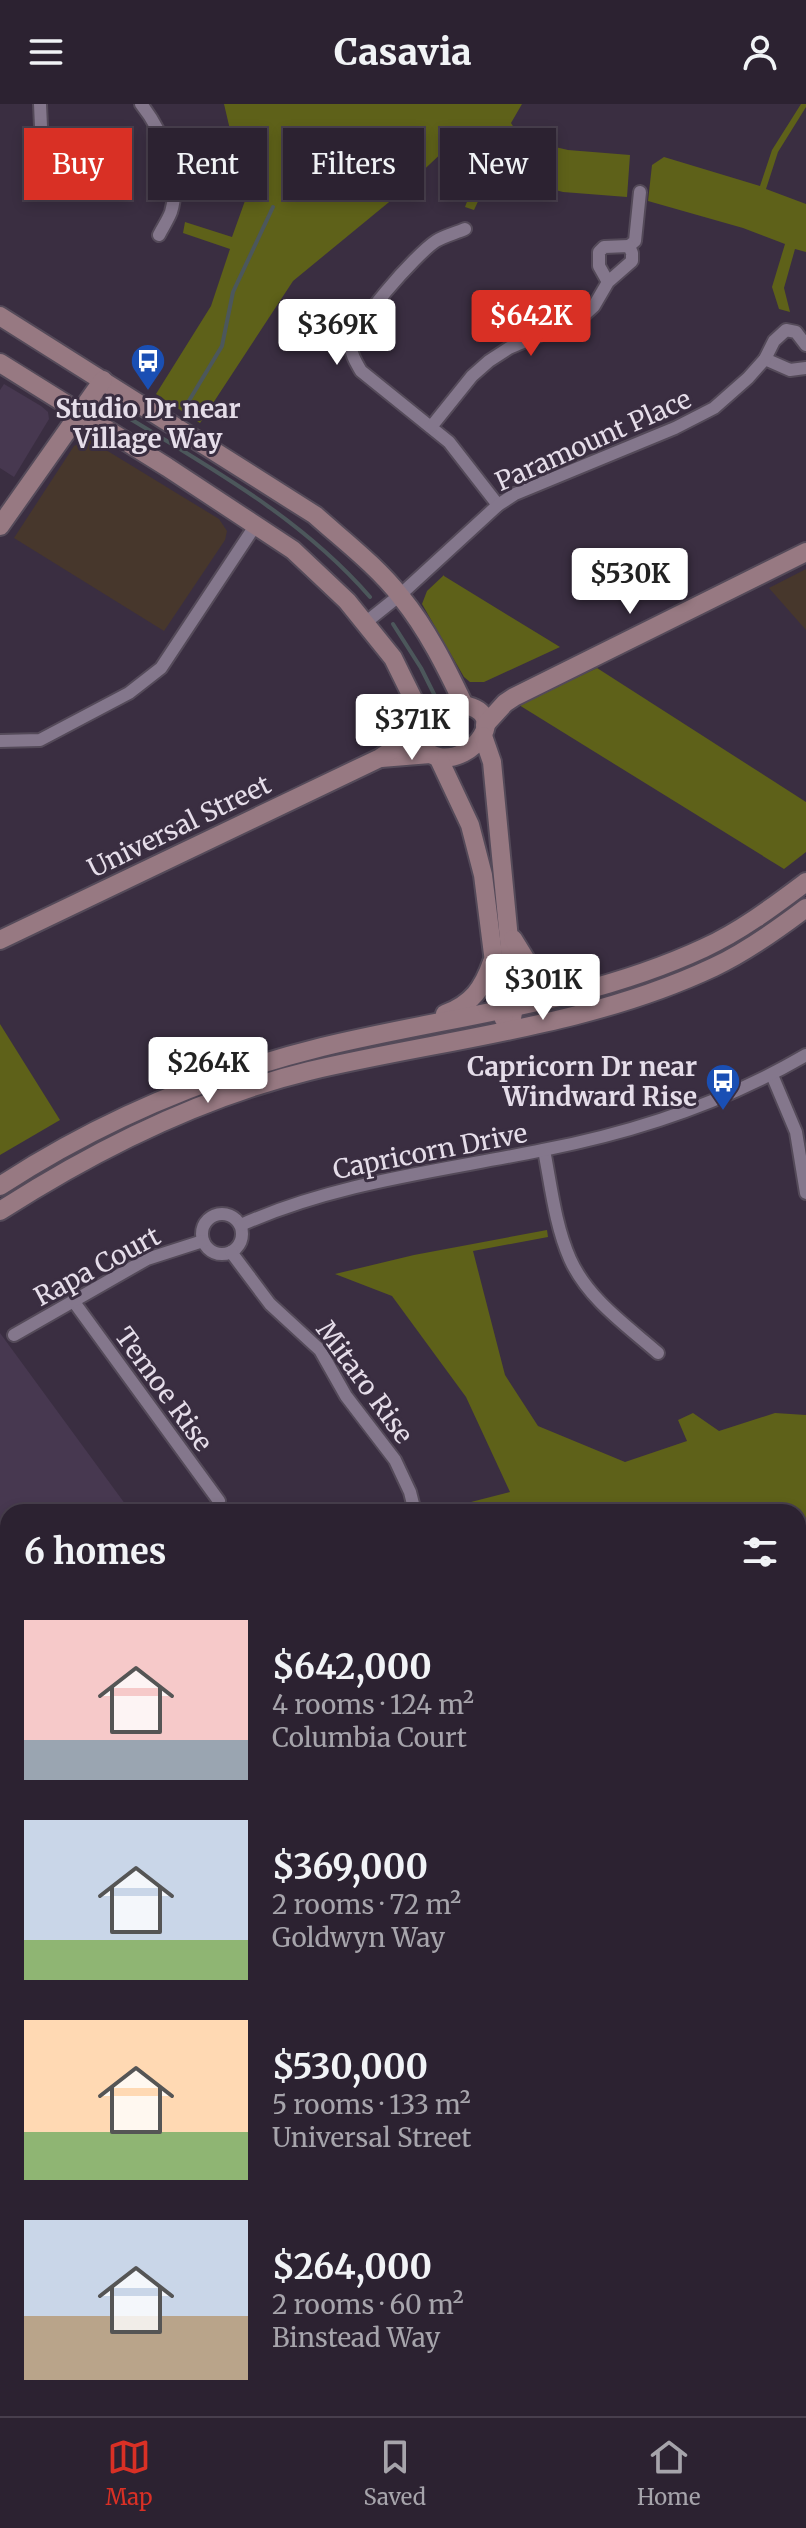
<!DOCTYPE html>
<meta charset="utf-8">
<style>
:root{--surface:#2c2231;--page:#382f3d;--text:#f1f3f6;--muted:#a6a4ab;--line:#483f4d;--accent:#d93025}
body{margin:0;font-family:Merriweather,serif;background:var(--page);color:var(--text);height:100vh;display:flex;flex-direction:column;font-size:30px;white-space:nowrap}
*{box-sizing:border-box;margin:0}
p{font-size:26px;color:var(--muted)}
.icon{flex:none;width:44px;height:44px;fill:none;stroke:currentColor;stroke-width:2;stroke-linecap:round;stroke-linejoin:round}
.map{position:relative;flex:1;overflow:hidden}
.side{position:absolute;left:0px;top:1400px;width:806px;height:912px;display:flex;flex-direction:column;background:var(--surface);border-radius:24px 24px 0 0;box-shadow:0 4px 12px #0003,0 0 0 2px var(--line)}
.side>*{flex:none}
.guide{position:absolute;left:24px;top:24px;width:758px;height:72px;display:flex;gap:16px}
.price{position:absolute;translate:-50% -68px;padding:0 18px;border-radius:8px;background:#fff;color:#222;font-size:26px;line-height:52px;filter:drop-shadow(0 2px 4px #0008)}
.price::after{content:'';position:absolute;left:50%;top:48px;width:24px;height:18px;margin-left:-12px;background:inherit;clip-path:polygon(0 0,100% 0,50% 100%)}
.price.current{background:var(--accent);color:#fff}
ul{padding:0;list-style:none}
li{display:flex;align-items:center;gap:24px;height:200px;padding:0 24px}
li span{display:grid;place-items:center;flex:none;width:224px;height:160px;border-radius:0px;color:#555}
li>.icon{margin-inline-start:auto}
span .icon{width:96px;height:96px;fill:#fffc;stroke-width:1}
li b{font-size:34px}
h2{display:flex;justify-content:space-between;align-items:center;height:96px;padding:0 24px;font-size:34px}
.pill{padding:0 28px;border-radius:0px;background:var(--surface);box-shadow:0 4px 12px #0003,0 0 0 2px var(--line);font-size:28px;line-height:72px}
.pill.current{background:var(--accent);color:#fff}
header{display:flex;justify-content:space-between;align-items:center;height:104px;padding:0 24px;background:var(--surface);font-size:36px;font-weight:800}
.dock{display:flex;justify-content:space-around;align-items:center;height:112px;border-top:2px solid var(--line);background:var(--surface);font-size:22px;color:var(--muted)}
.dock a{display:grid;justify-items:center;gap:4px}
.dock .current{color:var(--accent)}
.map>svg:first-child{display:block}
.commercial{fill:#47372c}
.built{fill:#473850}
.green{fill:#5e6119}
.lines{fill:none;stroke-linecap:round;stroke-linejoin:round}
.stream{stroke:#4c575b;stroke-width:4}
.street-casing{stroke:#544a59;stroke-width:16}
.secondary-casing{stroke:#544a59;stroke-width:22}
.street{stroke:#84778c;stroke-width:12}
.secondary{stroke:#977982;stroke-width:18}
.labels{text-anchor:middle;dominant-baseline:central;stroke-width:6;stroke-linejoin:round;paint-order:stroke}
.poi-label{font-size:26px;font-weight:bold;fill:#e5dde9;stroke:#3a2e41}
.street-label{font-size:26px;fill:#e5dde9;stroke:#3a2e41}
</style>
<header><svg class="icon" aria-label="menu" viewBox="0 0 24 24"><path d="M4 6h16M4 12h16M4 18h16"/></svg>Casavia<svg class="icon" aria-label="person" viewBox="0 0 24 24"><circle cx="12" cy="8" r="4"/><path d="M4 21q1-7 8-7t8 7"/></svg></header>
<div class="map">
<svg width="806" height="2312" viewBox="0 0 806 2312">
<rect width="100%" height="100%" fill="#3a2e41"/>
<!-- commercial -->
<g class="commercial">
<polygon points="88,335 219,415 227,427 225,436 164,527 14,434 74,342"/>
<polygon points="806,465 806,526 769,484"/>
</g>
<!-- built -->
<g class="built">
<polygon points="4,280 41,302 48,308 49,315 14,373 0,364 0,286"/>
<polygon points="0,1229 131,1408 8,1408 8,1614 0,1614"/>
</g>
<!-- green -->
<g class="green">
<polygon points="224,0 522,0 511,19 521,35 568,46 630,51 627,93 563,88 501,72 488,76 474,106 465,103 480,63 467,42 448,43 394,94 293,177 200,319 156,290 211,202 230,145 183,129 185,118 232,133 246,94"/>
<polygon points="801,0 806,0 806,3 778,48 766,85 806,100 806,148 795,145 784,184 790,208 779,205 772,183 785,140 743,124 648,97 652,61 664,53 760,82 772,46"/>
<polygon points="444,471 444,472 560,543 484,578 470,578 464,573 422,500 427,487"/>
<polygon points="597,564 806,698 806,748 784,765 519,601"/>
<polygon points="0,920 60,1016 0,1051"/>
<polygon points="547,1126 548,1133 473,1147 505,1271 538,1322 625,1358 687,1337 678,1316 693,1309 719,1327 775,1309 806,1311 806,1469 798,1468 798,1408 432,1408 510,1388 466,1293 392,1192 335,1170 414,1151"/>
<polygon points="798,1841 806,1842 806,2163 798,2160"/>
<polygon points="8,2057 8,2304 368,2304 374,2312 0,2312 0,2060"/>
</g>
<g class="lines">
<!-- stream -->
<g class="stream">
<path d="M114,305C204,360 300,412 370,493"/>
<polyline points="184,305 222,242 233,188 273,103"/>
<polyline points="393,520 421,564 436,594"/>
</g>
<defs>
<g id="street">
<path d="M141,0C162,26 182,74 171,108C168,116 163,123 159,131"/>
<polyline points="40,61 42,46 40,0"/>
<path d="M465,125C456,129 444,132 436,137C416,150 351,223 351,244C352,253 357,260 361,267L449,338L498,401"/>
<polyline points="629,142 635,137 640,88"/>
<polyline points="765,255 790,266 806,264"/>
<polyline points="431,323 472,272 489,257 509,244 582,213 594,202 608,178 632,157 632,149 629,142 604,143 599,148 599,162 608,178"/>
<polyline points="365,519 400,491 498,401 515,390 675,324 714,304 748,274 765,255 774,237 786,226 796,228 806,241"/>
<polyline points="0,637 40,636 129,589 161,564 255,422"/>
<polyline points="772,971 796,1028 806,1089"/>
<path d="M544,1046C551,1082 555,1121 570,1155C588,1195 626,1221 658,1249"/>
<circle cx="222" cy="1130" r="20"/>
<path d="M241,1121C337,1078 441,1067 543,1046C636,1028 724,999 806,951"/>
<polyline points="231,1148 270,1200 320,1246 346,1292 395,1356 410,1388 415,1408"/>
<polyline points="74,1198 219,1397"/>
<polyline points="14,1231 147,1155 203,1137"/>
<polyline points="798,1745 806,1746"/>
<polyline points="0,1832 5,1725 1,1683"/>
<polyline points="0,1979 8,1990"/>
<polyline points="0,2002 8,2016"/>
<polyline points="798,2265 806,2268"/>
</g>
<g id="secondary">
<path d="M0,212L315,411C344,437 377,462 401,493C427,525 446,563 464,601"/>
<polyline points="0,259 167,363 293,446 347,497 393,554 425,619"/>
<polyline points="0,422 103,276"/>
<path d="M464,601C511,610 472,659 439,653C432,652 427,648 424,643C409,617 445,602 464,601Z"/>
<polyline points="485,621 505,599 514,593 806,448"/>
<polyline points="483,632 492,658 511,856 514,903 512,914"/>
<polyline points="438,653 470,721 483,771 500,906 504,915"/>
<polyline points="381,654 430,650"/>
<polyline points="513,835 542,882 563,892"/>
<polyline points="0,836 380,654 421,627"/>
<path d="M445,910C472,900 483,884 492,858"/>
<path d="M0,1082C98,1018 209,971 322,943C449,912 584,900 704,844C741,827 774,802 806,778"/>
<path d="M0,1107C95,1046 198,994 309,967C444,935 587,923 714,863C746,848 777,826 806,804"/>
<polyline points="798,1569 806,1569"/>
<polyline points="0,1645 8,1648"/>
<polyline points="0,1684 8,1680"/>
<polyline points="0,2039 8,2034"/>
<polyline points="499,2304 507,2312"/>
</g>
</defs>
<!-- street casing -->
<use href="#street" class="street-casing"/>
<!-- secondary casing -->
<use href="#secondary" class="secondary-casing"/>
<!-- street -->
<use href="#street" class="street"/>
<!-- secondary -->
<use href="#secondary" class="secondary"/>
</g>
<!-- icons -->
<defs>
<symbol id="bus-pin" viewBox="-11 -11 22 30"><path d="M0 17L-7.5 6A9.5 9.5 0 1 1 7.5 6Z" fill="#1a4fb4" stroke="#3a2e41"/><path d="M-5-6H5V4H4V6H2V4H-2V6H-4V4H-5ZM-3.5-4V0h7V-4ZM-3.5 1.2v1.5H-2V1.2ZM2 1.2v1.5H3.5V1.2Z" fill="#fff"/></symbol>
</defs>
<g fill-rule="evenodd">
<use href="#bus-pin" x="128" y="237" width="40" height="54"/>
<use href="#bus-pin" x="703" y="957" width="40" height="54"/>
</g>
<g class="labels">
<!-- poi labels -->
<g class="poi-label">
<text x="148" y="304">Studio Dr near<tspan x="148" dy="30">Village Way</tspan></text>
<text x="697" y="962" text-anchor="end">Capricorn Dr near<tspan x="697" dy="30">Windward Rise</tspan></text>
</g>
<!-- street labels -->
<g class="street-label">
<text transform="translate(593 336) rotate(-24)">Paramount Place</text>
<text transform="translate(179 722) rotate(-26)">Universal Street</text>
<text transform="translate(430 1047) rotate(-11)">Capricorn Drive</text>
<text transform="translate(97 1162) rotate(-28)">Rapa Court</text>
<text transform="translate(365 1278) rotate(54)">Mitaro Rise</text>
<text transform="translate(164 1285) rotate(54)">Temoe Rise</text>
</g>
</g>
</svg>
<b class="price current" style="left:531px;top:254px">$642K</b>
<b class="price" style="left:337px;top:263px">$369K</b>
<b class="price" style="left:630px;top:512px">$530K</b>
<b class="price" style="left:412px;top:658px">$371K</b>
<b class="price" style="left:543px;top:918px">$301K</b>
<b class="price" style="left:208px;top:1001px">$264K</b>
<div class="guide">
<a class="pill current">Buy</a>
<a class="pill">Rent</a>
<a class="pill">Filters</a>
<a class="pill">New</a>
</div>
<section class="side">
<h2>6 homes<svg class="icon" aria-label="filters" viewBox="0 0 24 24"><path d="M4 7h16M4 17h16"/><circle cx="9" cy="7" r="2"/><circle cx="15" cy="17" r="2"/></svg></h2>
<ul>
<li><span style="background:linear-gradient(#f6c9c9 75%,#9aa5b1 0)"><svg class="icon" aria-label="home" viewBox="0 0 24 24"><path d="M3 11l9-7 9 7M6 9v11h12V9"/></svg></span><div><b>$642,000</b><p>4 rooms · 124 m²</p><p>Columbia Court</p></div></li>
<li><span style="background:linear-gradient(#c9d6e8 75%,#8fb573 0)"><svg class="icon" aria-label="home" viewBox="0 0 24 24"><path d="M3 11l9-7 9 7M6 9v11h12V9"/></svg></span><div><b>$369,000</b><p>2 rooms · 72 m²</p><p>Goldwyn Way</p></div></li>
<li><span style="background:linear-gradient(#ffd9b3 70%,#8fb573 0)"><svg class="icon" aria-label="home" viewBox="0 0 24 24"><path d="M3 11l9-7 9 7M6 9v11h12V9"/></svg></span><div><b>$530,000</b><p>5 rooms · 133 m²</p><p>Universal Street</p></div></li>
<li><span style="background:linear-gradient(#c9d6e8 60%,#b9a48a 0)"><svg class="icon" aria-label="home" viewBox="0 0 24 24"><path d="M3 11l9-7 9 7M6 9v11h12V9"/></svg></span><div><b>$264,000</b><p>2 rooms · 60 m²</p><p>Binstead Way</p></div></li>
</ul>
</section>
</div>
<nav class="dock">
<a class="current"><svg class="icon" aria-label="map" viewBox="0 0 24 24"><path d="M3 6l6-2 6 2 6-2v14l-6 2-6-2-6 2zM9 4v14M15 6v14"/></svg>Map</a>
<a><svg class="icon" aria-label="saved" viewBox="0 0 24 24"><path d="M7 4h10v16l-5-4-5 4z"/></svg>Saved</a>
<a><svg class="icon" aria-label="home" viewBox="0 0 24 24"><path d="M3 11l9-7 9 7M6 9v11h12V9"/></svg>Home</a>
</nav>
